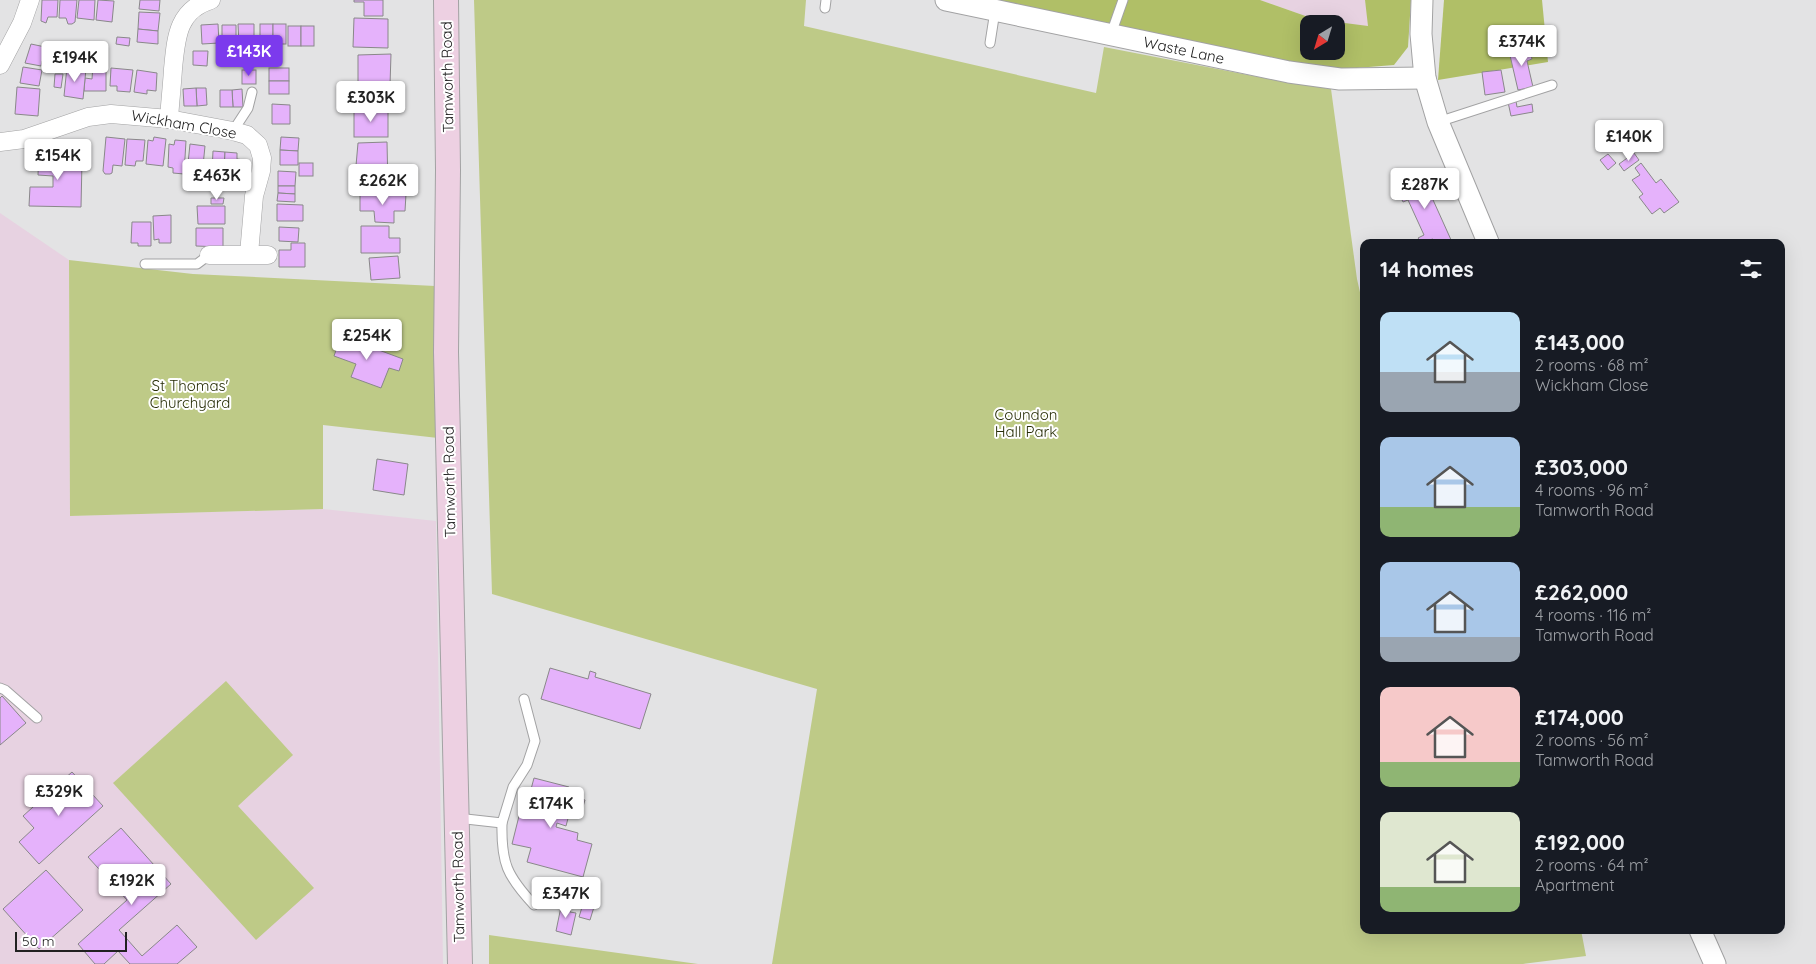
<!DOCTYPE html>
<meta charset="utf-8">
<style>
:root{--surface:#171b24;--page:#20242c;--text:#f1f3f6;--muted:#9ea1a6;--accent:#7c3aed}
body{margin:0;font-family:Quicksand,sans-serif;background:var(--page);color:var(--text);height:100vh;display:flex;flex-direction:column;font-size:19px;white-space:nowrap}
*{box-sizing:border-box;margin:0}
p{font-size:16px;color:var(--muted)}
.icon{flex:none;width:28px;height:28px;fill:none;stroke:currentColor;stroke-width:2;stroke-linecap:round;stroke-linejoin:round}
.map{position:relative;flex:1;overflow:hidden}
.side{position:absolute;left:1360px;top:239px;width:425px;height:695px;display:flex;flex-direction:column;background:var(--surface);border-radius:10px;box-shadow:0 5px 20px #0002}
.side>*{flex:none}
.needle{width:32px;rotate:218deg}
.fabs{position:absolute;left:1300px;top:15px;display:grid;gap:10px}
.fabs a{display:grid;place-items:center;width:45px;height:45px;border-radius:10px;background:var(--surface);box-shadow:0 5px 20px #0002;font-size:25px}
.scale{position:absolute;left:15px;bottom:12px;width:112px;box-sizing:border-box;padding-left:5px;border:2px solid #212121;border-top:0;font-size:14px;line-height:18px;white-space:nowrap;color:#212121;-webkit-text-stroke:4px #fff;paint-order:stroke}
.price{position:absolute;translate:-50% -42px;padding:0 11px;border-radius:5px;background:#fff;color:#222;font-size:16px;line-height:32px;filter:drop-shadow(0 1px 2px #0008)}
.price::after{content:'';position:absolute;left:50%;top:30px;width:15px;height:11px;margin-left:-8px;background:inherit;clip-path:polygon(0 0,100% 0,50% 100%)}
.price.selected{background:var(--accent);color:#fff}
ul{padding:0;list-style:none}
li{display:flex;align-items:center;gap:15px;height:125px;padding:0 20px}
li span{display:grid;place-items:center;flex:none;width:140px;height:100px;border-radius:10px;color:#555}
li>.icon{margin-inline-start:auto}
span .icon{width:60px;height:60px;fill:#fffc;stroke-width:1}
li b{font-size:21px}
h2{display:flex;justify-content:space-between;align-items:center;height:60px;padding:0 20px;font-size:21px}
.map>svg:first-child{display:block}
.education{fill:#e7d2e1}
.green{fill:#beca87}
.forest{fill:#b0bf67;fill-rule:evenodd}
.building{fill:#e5b2fb;stroke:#898889}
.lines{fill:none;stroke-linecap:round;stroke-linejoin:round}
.service-casing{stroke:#a2a2a3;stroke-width:11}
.minor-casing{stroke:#a2a2a3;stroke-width:19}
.tertiary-casing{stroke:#a2a2a3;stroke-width:23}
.secondary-casing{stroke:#a2a2a3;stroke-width:26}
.service{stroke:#fff;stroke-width:9}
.minor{stroke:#fff;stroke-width:18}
.tertiary{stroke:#fff;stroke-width:21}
.secondary{stroke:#edd0e2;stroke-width:24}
.labels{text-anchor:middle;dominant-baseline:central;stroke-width:4;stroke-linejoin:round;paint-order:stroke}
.street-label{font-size:15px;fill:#212121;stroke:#fff}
.park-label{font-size:15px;fill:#272d06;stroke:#fff}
</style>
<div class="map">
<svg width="1816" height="964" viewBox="0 0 1816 964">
<rect width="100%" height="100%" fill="#e3e3e4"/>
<!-- education -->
<g class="education">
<polygon points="1260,0 1365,0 1369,27 1314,19"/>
<polygon points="0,213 69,260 70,516 323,509 436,521 443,964 0,964"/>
</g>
<!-- green -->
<g class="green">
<polygon points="474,0 806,0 804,26 1096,93 1104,47 1269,79 1331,89 1357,279 1364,310 1364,930 1581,930 1586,956 1523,964 772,964 817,689 492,594"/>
<polygon points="69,260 193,274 435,286 438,438 323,425 323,509 70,516"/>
<polygon points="226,681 293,755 238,806 314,888 256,940 113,783"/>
<polygon points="489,935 698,964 489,964"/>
</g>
<!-- forest -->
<g class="forest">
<path d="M997,0H1260L1314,19L1368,26L1365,0H1411L1408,47L1394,65L1331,70ZM1309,24H1336V51H1309Z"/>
<polygon points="1444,0 1542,0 1548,62 1438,80"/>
</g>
<!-- building -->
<g class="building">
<polygon points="42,0 58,0 57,17 48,17 46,23 41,21"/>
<polygon points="60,0 77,0 75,22 72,24 68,24 66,18 59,18"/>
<polygon points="79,0 95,0 94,20 77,18"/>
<polygon points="98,0 114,1 112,22 96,20"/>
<polygon points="140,0 160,0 159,11 139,9"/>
<polygon points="354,0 383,0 383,16 364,16 364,2 354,2"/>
<polygon points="139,12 160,13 158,31 138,29"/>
<polygon points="354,18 388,19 388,48 353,47"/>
<polygon points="218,24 219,43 202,44 201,25"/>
<polygon points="238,24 254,24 254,44 239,44"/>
<rect x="260" y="24" width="13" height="20"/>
<rect x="273" y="24" width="13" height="20"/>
<polygon points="222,25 236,25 236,43 222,44"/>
<rect x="288" y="26" width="13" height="20"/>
<rect x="301" y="26" width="13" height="20"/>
<polygon points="138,29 158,31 158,44 137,42"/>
<polygon points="117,37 130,38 129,46 116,44"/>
<polygon points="31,44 50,48 48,62 42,61 41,66 25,63"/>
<polygon points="1529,46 1532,59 1527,61 1533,87 1518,90 1509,51"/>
<polygon points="193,51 208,51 207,66 193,65"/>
<polygon points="391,54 390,85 358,86 358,55"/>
<polygon points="96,64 106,67 106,91 84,91 85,78 92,79 93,65"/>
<polygon points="23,67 42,70 39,86 20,83"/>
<polygon points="67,67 86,69 83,99 64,96"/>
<polygon points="111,68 133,70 130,92 117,91 117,86 110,86"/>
<rect x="269" y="68" width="20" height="13"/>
<polygon points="137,70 157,73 156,91 147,90 147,94 134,92"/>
<rect x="242" y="70" width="14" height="14"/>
<polygon points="1501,70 1505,92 1485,95 1482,72"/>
<polygon points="55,74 63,74 61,88 54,87"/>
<rect x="269" y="81" width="20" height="13"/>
<polygon points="17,87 40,89 38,116 15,114"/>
<polygon points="196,88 206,88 207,105 197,106"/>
<polygon points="196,88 197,106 184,106 183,89"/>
<polygon points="242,89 243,107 233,107 232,90"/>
<polygon points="220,90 232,90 233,107 220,107"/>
<polygon points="1516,101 1517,107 1532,104 1533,112 1511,116 1508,102"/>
<polygon points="272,104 290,105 290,124 272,124"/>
<rect x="354" y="108" width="34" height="29"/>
<polygon points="106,137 125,139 122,166 113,165 112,173 110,174 105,174 103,171"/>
<polygon points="154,137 166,139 163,166 146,164 148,140 153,141"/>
<polygon points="281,137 299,138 298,151 280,150"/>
<polygon points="127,139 145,140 143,161 136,161 135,166 125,165"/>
<polygon points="175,140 186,141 184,174 173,173 173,168 168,167 169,144 174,145"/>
<polygon points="387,142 388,188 371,188 372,177 355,177 358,143"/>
<polygon points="190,144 205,146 203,166 196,165 195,174 187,173"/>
<polygon points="39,148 61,149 61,160 82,161 81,207 29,206 30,187 53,187 53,176 38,175"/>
<polygon points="280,150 298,151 298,165 280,165"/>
<polygon points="213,151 225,152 224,172 212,171"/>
<polygon points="225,152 237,153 237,159 244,160 243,173 224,172"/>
<polygon points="1634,153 1639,160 1624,171 1619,164"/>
<polygon points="1608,154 1616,163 1608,170 1600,160"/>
<rect x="299" y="163" width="14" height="13"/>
<polygon points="1641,163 1656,183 1661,179 1679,202 1664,213 1660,208 1652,214 1639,197 1643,194 1632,180 1640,175 1635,168"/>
<polygon points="278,171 296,172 295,186 278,186"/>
<polygon points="1420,171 1452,242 1435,242 1433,239 1421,242 1418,238 1424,235 1408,200 1403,202 1398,191 1412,184 1408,177"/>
<polygon points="206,175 214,176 212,190 205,189"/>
<polygon points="278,186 295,186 295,194 278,193"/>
<polygon points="278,193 295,194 295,202 277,201"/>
<polygon points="360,194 406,194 405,211 394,211 394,223 375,222 374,211 360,211"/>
<polygon points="211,198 224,198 223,204 211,204"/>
<polygon points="277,204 303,205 303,221 277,221"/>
<polygon points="197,206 225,206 225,224 198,224"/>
<polygon points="171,215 171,243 159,243 159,239 154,240 153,216"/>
<polygon points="132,222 151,222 151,246 138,246 138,243 131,243"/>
<polygon points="361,226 389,226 389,238 400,238 400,253 361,253"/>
<polygon points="279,227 299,228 298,242 279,241"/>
<polygon points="196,228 223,228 223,247 196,246"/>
<polygon points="291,243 305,243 305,267 279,267 279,250 291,250"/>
<polygon points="398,256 400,278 371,280 369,258"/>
<polygon points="341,336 403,359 399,371 389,368 381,388 351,377 356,364 334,356"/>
<polygon points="377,459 408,464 404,495 373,490"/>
<polygon points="550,668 588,679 590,671 596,673 595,677 651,694 640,729 541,699"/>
<polygon points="2,696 26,723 0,745 0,698"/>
<polygon points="72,772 103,806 39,864 19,842 34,828 23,816"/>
<polygon points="534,778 569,787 568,790 573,791 572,797 585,800 582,810 571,807 566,826 557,823 556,827 578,833 577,840 592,844 583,877 527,862 531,848 512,844 525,792 530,793"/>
<polygon points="121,828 171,884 119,930 142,956 177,925 197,947 177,964 130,964 118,951 104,964 95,964 78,944 127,900 88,857"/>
<polygon points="46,870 83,910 39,949 3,909"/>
<polygon points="562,902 571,904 570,912 576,913 571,935 556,931"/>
<polygon points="583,904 594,907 590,920 579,917"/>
</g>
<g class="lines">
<defs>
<g id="service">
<polyline points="825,8 826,0"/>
<polyline points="1111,34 1123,0"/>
<polyline points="990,43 995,11"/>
<polyline points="1438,122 1552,85"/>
<polyline points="233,131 248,108 252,92"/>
<polyline points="145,264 197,264 209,255"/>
<polyline points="0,688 5,690 37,718"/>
<polyline points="457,818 502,823 513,787 527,765 535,741 524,699"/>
<path d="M502,823C501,863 507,876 534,905"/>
</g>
<g id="minor">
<polyline points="0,65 22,23 30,0"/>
<path d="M169,119C170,103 172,86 173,69C176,39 177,10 211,0"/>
<polyline points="0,142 24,139 88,117 111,114 169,119 233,131 247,135 258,145 262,158 261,171 254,196 249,254"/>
<polyline points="209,255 268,255"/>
</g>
<g id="tertiary">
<polyline points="946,0 1289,72 1340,79 1425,78"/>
<polyline points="1422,0 1421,34 1425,78 1438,122 1488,242"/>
<polyline points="1700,930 1715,964"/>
</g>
<polyline id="secondary" points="446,0 448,170 446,352 460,964"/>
</defs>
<!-- service casing -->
<use href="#service" class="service-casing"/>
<!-- minor casing -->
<use href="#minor" class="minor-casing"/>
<!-- tertiary casing -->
<use href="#tertiary" class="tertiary-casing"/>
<!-- secondary casing -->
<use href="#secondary" class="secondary-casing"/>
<!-- service -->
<use href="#service" class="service"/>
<!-- minor -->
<use href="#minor" class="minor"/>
<!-- tertiary -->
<use href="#tertiary" class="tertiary"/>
<!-- secondary -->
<use href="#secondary" class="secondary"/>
</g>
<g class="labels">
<!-- street labels -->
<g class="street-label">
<text transform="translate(1184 50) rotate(12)">Waste Lane</text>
<text transform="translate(447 77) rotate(-91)">Tamworth Road</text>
<text transform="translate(184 124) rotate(10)">Wickham Close</text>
<text transform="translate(449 482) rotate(-91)">Tamworth Road</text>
<text transform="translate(458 887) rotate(-91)">Tamworth Road</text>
</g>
<!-- park labels -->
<g class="park-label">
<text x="190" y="385">St Thomas'<tspan x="190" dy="17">Churchyard</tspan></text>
<text x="1026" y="414">Coundon<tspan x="1026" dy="17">Hall Park</tspan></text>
</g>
</g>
</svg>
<div class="fabs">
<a><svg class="needle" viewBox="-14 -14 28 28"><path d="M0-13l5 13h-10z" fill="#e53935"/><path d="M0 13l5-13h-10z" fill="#9ea1a6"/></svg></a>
</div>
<div class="scale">50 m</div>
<b class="price" style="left:1522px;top:67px">£374K</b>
<b class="price selected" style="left:249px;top:77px">£143K</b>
<b class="price" style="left:75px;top:83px">£194K</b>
<b class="price" style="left:371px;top:123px">£303K</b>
<b class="price" style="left:1629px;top:162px">£140K</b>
<b class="price" style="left:58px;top:181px">£154K</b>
<b class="price" style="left:217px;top:201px">£463K</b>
<b class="price" style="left:383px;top:206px">£262K</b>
<b class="price" style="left:1425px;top:210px">£287K</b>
<b class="price" style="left:367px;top:361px">£254K</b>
<b class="price" style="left:59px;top:817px">£329K</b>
<b class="price" style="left:551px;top:829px">£174K</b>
<b class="price" style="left:132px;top:906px">£192K</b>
<b class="price" style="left:566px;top:919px">£347K</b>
<section class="side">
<h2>14 homes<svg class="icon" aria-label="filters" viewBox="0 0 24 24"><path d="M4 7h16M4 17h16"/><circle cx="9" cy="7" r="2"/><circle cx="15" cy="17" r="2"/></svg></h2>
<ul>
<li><span style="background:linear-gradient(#bfe0f5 60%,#9aa5b1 0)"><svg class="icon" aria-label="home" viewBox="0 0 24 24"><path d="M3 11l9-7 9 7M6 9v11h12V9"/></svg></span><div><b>£143,000</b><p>2 rooms · 68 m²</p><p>Wickham Close</p></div></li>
<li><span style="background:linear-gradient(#a9c7e8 70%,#8fb573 0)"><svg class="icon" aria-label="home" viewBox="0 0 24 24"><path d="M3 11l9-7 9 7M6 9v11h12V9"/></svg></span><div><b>£303,000</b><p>4 rooms · 96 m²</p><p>Tamworth Road</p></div></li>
<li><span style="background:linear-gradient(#a9c7e8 75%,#9aa5b1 0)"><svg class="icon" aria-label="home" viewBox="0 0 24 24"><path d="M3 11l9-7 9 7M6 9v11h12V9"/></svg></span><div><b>£262,000</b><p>4 rooms · 116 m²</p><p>Tamworth Road</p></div></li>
<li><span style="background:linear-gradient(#f6c9c9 75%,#8fb573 0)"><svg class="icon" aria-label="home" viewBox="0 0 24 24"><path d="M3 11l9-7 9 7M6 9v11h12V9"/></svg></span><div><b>£174,000</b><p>2 rooms · 56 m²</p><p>Tamworth Road</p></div></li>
<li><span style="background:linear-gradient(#dfe7d0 75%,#8fb573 0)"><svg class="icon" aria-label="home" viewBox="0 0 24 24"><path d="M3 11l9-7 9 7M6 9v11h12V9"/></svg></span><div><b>£192,000</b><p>2 rooms · 64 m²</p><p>Apartment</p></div></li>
</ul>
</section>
</div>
